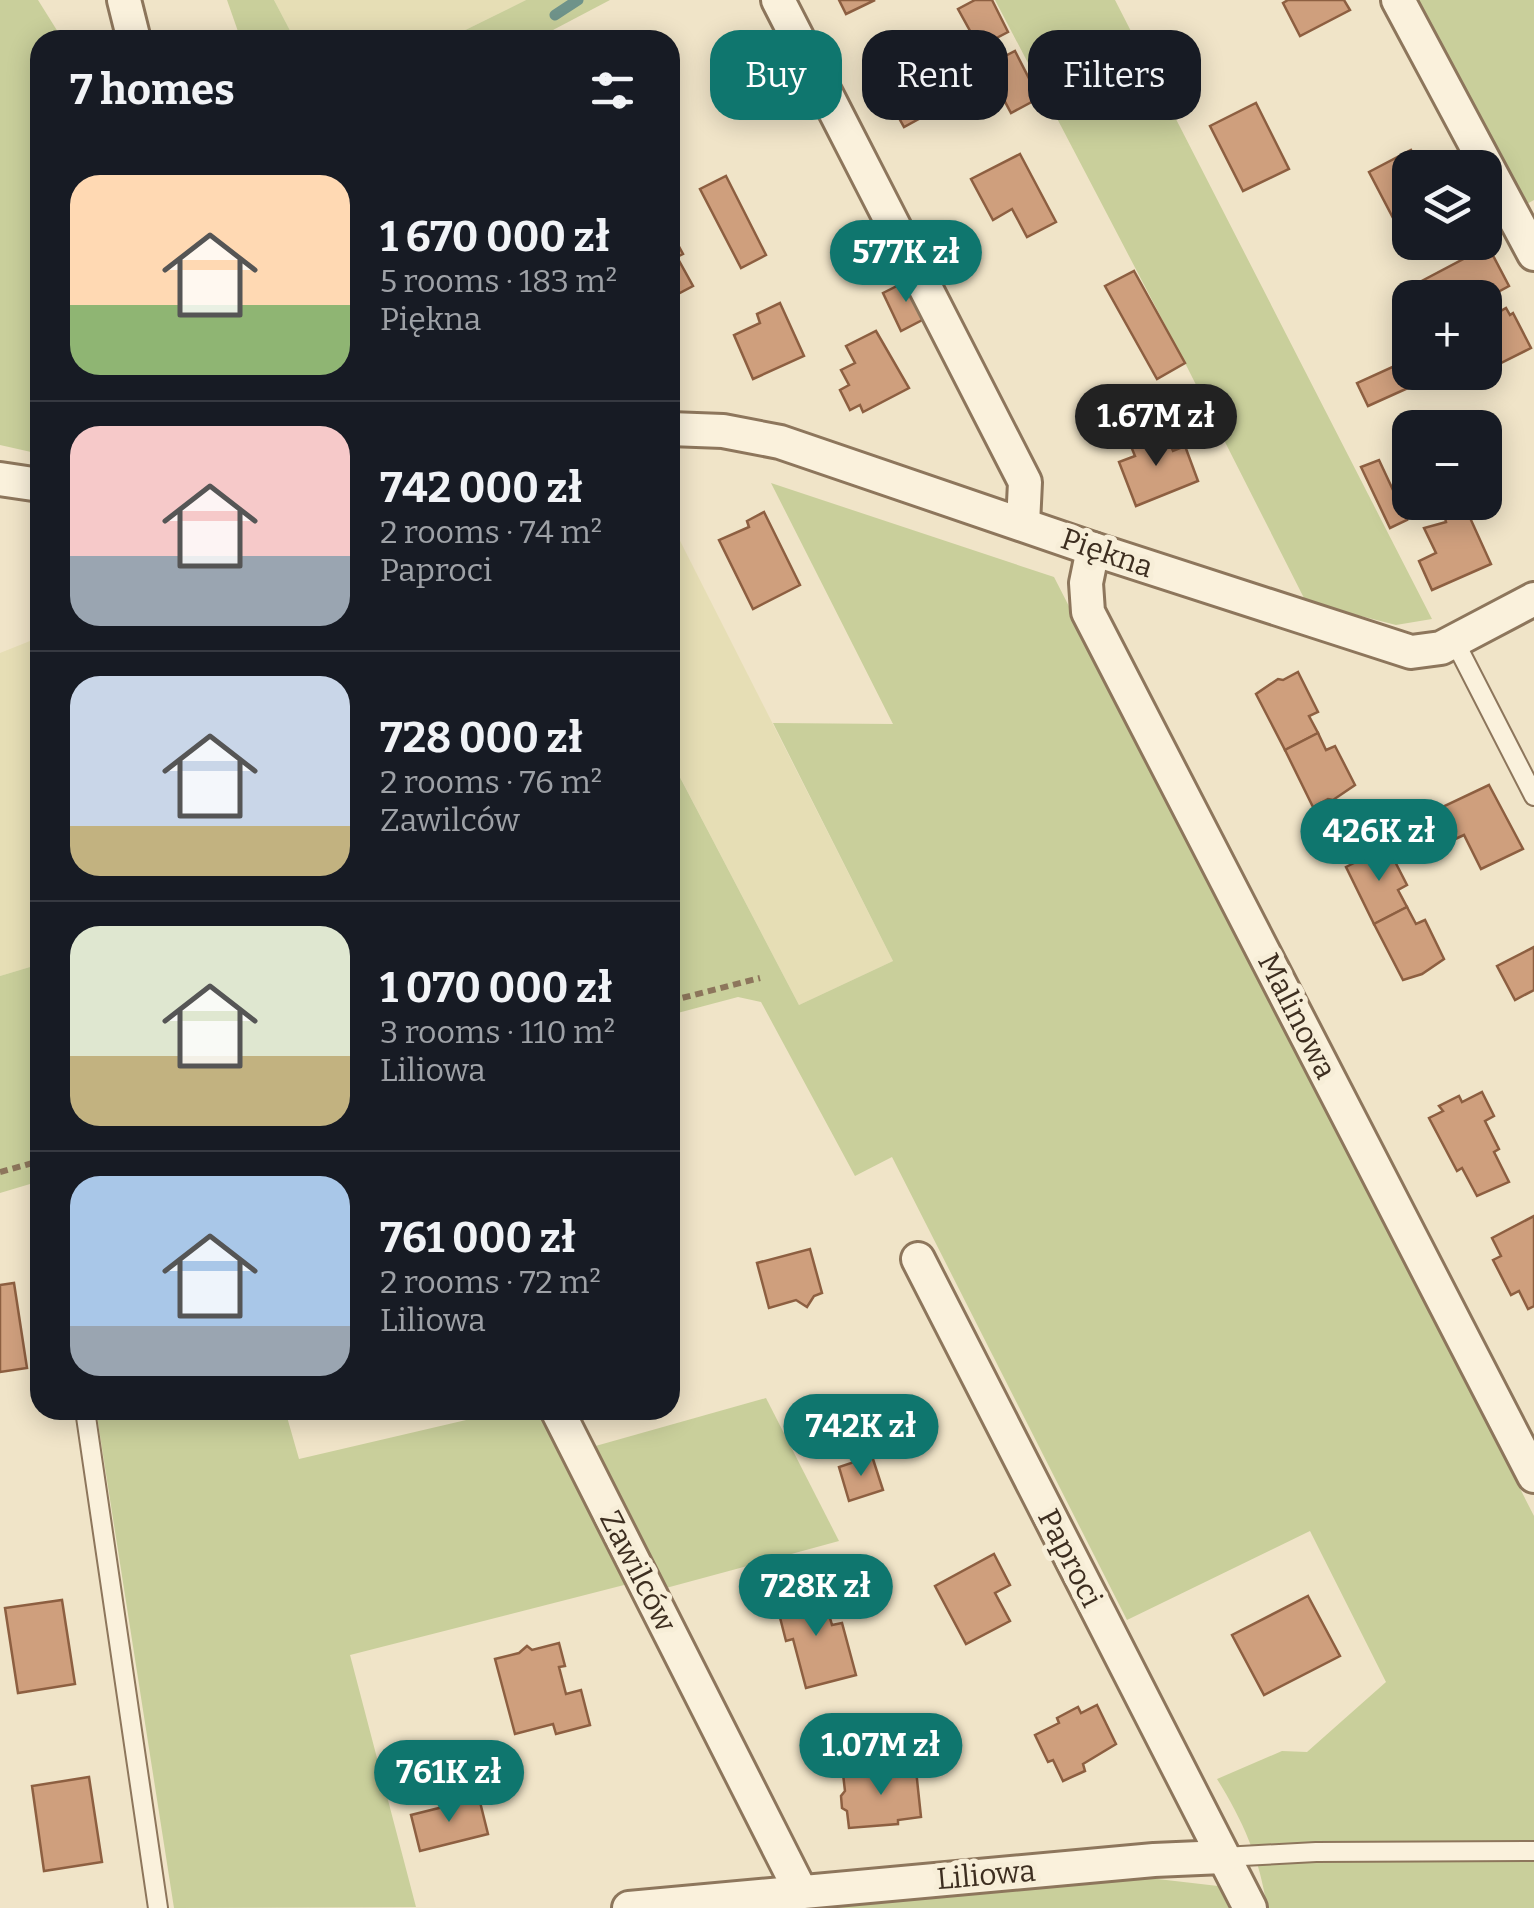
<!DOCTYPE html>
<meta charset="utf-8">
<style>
:root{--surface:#171b24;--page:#20242c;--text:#f1f3f6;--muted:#9ea1a6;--line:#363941;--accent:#0f766e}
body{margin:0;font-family:Bitter,serif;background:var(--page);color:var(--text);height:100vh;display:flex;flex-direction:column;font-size:38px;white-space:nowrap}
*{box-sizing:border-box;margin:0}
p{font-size:32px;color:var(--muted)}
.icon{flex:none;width:55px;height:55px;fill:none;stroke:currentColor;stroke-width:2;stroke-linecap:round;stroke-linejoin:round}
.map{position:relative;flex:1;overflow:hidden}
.panel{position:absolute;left:30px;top:30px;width:650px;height:1390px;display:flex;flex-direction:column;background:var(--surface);border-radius:30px;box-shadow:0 5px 25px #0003}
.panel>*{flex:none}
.guide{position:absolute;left:710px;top:30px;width:672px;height:90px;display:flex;gap:20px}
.fabs{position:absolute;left:1392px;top:150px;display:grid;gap:20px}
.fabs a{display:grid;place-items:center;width:110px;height:110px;border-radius:20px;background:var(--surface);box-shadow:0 5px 25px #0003;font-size:50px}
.price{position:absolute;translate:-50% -85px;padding:0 22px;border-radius:35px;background:var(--accent);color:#fff;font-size:32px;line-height:65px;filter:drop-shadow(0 2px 5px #0008)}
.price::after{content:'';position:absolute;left:50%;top:60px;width:30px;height:22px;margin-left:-15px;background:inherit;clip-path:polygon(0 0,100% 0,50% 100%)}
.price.current{background:#222;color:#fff}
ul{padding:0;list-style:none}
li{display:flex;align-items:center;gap:30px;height:250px;padding:0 40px}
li+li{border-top:2px solid var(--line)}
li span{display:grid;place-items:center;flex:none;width:280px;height:200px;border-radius:30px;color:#555}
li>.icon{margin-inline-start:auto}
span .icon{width:120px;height:120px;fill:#fffc;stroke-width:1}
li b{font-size:42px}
h2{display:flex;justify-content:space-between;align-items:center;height:120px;padding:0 40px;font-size:42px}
.pill{padding:0 35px;border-radius:30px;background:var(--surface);box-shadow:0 5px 25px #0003;font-size:35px;line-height:90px}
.pill.current{background:var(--accent);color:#fff}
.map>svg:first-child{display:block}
.farmland{fill:#e6deb5}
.green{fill:#c9cf9b}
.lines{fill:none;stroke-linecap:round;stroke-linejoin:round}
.stream{stroke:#6f938a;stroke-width:11}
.building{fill:#cf9f7d;stroke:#8d5f41;stroke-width:2.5}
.lane-casing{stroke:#8d765c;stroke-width:22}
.street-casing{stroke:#8d765c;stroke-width:38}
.path{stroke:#8d765c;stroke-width:6;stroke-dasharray:8 5;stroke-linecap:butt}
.lane{stroke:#faf1dc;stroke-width:18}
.street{stroke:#faf1dc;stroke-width:32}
.labels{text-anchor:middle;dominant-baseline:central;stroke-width:10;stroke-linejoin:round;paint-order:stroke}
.street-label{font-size:30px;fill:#3d2e20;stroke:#f7eed8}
</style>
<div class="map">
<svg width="1534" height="1908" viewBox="0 0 1534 1908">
<rect width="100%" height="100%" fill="#f0e4c8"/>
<!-- farmland -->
<g class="farmland">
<polygon points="274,0 526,0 445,40 295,40"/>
<polygon points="670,521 893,961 799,1005 670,758"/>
<polygon points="40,637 40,964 0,976 0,653"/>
</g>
<!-- green -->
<g class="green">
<polygon points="0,0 38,0 63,40 40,40 40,454 0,445"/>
<polygon points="227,0 274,0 295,40 241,40"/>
<polygon points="526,0 610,0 534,40 445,40"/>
<polygon points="995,0 1115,0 1432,619 1396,625 1306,602 1185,363"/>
<polygon points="1418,0 1534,0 1534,200 1525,205"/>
<path d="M771,483L1054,577L1534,1516V1908H1267C1260,1859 1243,1821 1217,1779L1282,1751L1307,1752L1386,1682L1310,1531L1127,1620L892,1157L855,1176L761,1002L738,997L670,1015V765L673,764L799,1005L893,961L773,723L893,724Z"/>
<polygon points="40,964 40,1181 0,1193 0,976"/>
<polygon points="766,1398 839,1541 666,1588 592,1447"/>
<polygon points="96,1410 285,1410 299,1459 509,1410 537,1410 628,1584 350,1655 416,1907 174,1908"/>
<polygon points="1149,1878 1218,1886 1229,1908 822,1908"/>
</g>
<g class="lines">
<!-- stream -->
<g class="stream">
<polyline points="555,15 578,0"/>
<polyline points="506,40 507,39"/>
</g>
</g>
<!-- building -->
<g class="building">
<polygon points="839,0 875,0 846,14"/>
<polygon points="975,0 992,0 1008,32 979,47 958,9"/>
<polygon points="1288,0 1344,0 1350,10 1300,36 1283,3"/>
<polygon points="1015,51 1039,98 1011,113 986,66"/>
<polygon points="933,76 948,103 904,127 889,100"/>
<polygon points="1256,103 1289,169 1243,191 1210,126"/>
<polygon points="1411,150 1421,168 1410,168 1410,233 1403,237 1369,172"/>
<polygon points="1020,154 1056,222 1027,237 1012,209 993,220 971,179"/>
<polygon points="726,176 766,255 741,268 700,189"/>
<polygon points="670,230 683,254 677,257 693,286 674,296 670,289"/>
<polygon points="1488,246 1509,286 1485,299 1423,298 1416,284"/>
<polygon points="1134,271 1185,363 1157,379 1105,286"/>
<polygon points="911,279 930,316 901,331 883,293"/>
<polygon points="780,303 804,356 753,379 734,335 760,323 757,314"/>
<polygon points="1485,303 1492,316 1506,308 1510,315 1513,313 1531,348 1485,371"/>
<polygon points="876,331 909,388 863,412 860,405 850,410 840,390 849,385 841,370 855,363 846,346"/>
<polygon points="1410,359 1410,372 1437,375 1368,406 1357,383"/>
<polygon points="1149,431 1155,448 1169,442 1173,451 1185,446 1198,481 1136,506 1119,462 1135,456 1128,439"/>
<polygon points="1379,460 1407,520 1390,528 1361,467"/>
<polygon points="1466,509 1491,564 1432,590 1419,561 1436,553 1424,528 1446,522 1445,518"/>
<polygon points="764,512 800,585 753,609 719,540 749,527 747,521"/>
<polygon points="1298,672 1318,712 1309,716 1318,733 1285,750 1256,694 1278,679 1283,680"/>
<polygon points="1318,733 1326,750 1335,746 1355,785 1333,800 1328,799 1313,807 1285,750"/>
<polygon points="1489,785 1523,849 1481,869 1464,835 1453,840 1438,809"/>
<polygon points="1387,846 1407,885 1398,890 1407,907 1374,924 1346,867 1360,860 1361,855"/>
<polygon points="1407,907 1416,924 1425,920 1444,959 1422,974 1403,980 1374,924"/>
<polygon points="1534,947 1534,990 1515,1000 1497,966"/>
<polygon points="1482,1092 1494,1116 1485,1121 1499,1149 1494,1152 1509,1182 1477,1196 1462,1168 1457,1171 1429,1118 1443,1111 1439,1106 1459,1096 1462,1102"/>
<polygon points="1534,1216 1534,1306 1528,1309 1519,1291 1511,1295 1493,1260 1501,1256 1492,1238"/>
<polygon points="810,1249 822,1293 814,1296 807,1307 796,1300 769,1308 757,1263"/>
<polygon points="14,1283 27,1368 0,1372 0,1285"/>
<polygon points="872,1456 883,1490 849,1501 839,1467"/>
<polygon points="994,1554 1010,1585 995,1593 1010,1621 966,1644 935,1586"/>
<polygon points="822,1590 832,1625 842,1623 856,1675 806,1688 793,1639 786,1641 776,1602"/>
<polygon points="1308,1596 1340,1656 1264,1695 1232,1635"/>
<polygon points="62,1600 75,1684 18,1693 5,1608"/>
<polygon points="559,1643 565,1666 559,1667 566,1694 581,1690 590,1725 556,1734 553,1724 515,1734 495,1659 519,1653 527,1646 532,1650"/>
<polygon points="1097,1705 1116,1744 1083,1764 1085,1771 1063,1781 1053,1760 1048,1762 1035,1735 1059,1723 1057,1718 1078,1707 1081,1713"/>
<polygon points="893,1769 893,1772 916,1770 921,1817 898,1820 898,1824 849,1828 847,1811 842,1808 841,1796 845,1791 843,1774"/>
<polygon points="89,1777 102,1862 44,1871 32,1786"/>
<polygon points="479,1798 488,1834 420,1851 411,1815"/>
</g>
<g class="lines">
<defs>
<g id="lane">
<polyline points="1455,642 1534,796"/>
<polyline points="85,1410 158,1908"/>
<polyline points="1223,1857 1316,1852 1534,1851"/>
</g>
<g id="street">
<polyline points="124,0 134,40"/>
<polyline points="778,0 1025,482 1023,524"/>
<polyline points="1398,0 1534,254"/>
<polyline points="670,429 723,431 780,442 1093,549 1411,652 1441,648 1534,599"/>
<polyline points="0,479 40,485"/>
<polyline points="1093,549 1086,583 1088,612 1534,1476"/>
<polyline points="918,1259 1250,1908"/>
<polyline points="557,1410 801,1892"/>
<polyline points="629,1908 1154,1860 1223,1857"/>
</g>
</defs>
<!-- lane casing -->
<use href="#lane" class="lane-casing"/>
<!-- street casing -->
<use href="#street" class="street-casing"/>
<!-- path -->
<g class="path">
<polyline points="670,1001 760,978"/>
<polyline points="0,1172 40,1161"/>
</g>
<!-- lane -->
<use href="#lane" class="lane"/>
<!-- street -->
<use href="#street" class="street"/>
</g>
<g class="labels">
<!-- street labels -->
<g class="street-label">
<text transform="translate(1107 553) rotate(19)">Piękna</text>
<text transform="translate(1297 1016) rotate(63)">Malinowa</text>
<text transform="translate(1070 1558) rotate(63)">Paproci</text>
<text transform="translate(638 1571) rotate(63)">Zawilców</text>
<text transform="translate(986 1875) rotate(-5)">Liliowa</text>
</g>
</g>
</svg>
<div class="fabs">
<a><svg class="icon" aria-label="layers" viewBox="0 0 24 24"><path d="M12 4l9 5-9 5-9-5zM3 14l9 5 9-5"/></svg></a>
<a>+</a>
<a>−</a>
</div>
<b class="price" style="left:906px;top:305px">577K zł</b>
<b class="price current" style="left:1156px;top:469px">1.67M zł</b>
<b class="price" style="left:1379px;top:884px">426K zł</b>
<b class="price" style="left:861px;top:1479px">742K zł</b>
<b class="price" style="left:816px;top:1639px">728K zł</b>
<b class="price" style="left:881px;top:1798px">1.07M zł</b>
<b class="price" style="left:449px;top:1825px">761K zł</b>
<div class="guide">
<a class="pill current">Buy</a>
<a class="pill">Rent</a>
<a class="pill">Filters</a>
</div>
<section class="panel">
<h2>7 homes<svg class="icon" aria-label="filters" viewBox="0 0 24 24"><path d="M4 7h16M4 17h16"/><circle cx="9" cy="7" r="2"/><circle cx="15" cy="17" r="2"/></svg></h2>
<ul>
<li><span style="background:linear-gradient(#ffd9b3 65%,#8fb573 0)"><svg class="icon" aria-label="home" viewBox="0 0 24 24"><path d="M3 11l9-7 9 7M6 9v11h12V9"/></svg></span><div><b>1 670 000 zł</b><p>5 rooms · 183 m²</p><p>Piękna</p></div></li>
<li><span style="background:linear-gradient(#f6c9c9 65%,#9aa5b1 0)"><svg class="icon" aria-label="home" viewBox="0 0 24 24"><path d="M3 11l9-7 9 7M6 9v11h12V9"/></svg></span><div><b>742 000 zł</b><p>2 rooms · 74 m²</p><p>Paproci</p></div></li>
<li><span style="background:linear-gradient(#c9d6e8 75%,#c2b280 0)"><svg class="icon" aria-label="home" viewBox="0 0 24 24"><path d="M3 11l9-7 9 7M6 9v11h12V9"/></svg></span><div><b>728 000 zł</b><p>2 rooms · 76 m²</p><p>Zawilców</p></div></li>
<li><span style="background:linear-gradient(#dfe7d0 65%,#c2b280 0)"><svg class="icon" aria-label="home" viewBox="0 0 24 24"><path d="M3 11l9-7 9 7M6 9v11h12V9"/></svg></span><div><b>1 070 000 zł</b><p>3 rooms · 110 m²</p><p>Liliowa</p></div></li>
<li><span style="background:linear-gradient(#a9c7e8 75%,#9aa5b1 0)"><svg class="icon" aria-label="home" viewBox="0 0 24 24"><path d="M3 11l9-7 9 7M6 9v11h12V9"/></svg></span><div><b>761 000 zł</b><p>2 rooms · 72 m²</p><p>Liliowa</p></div></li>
</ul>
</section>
</div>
